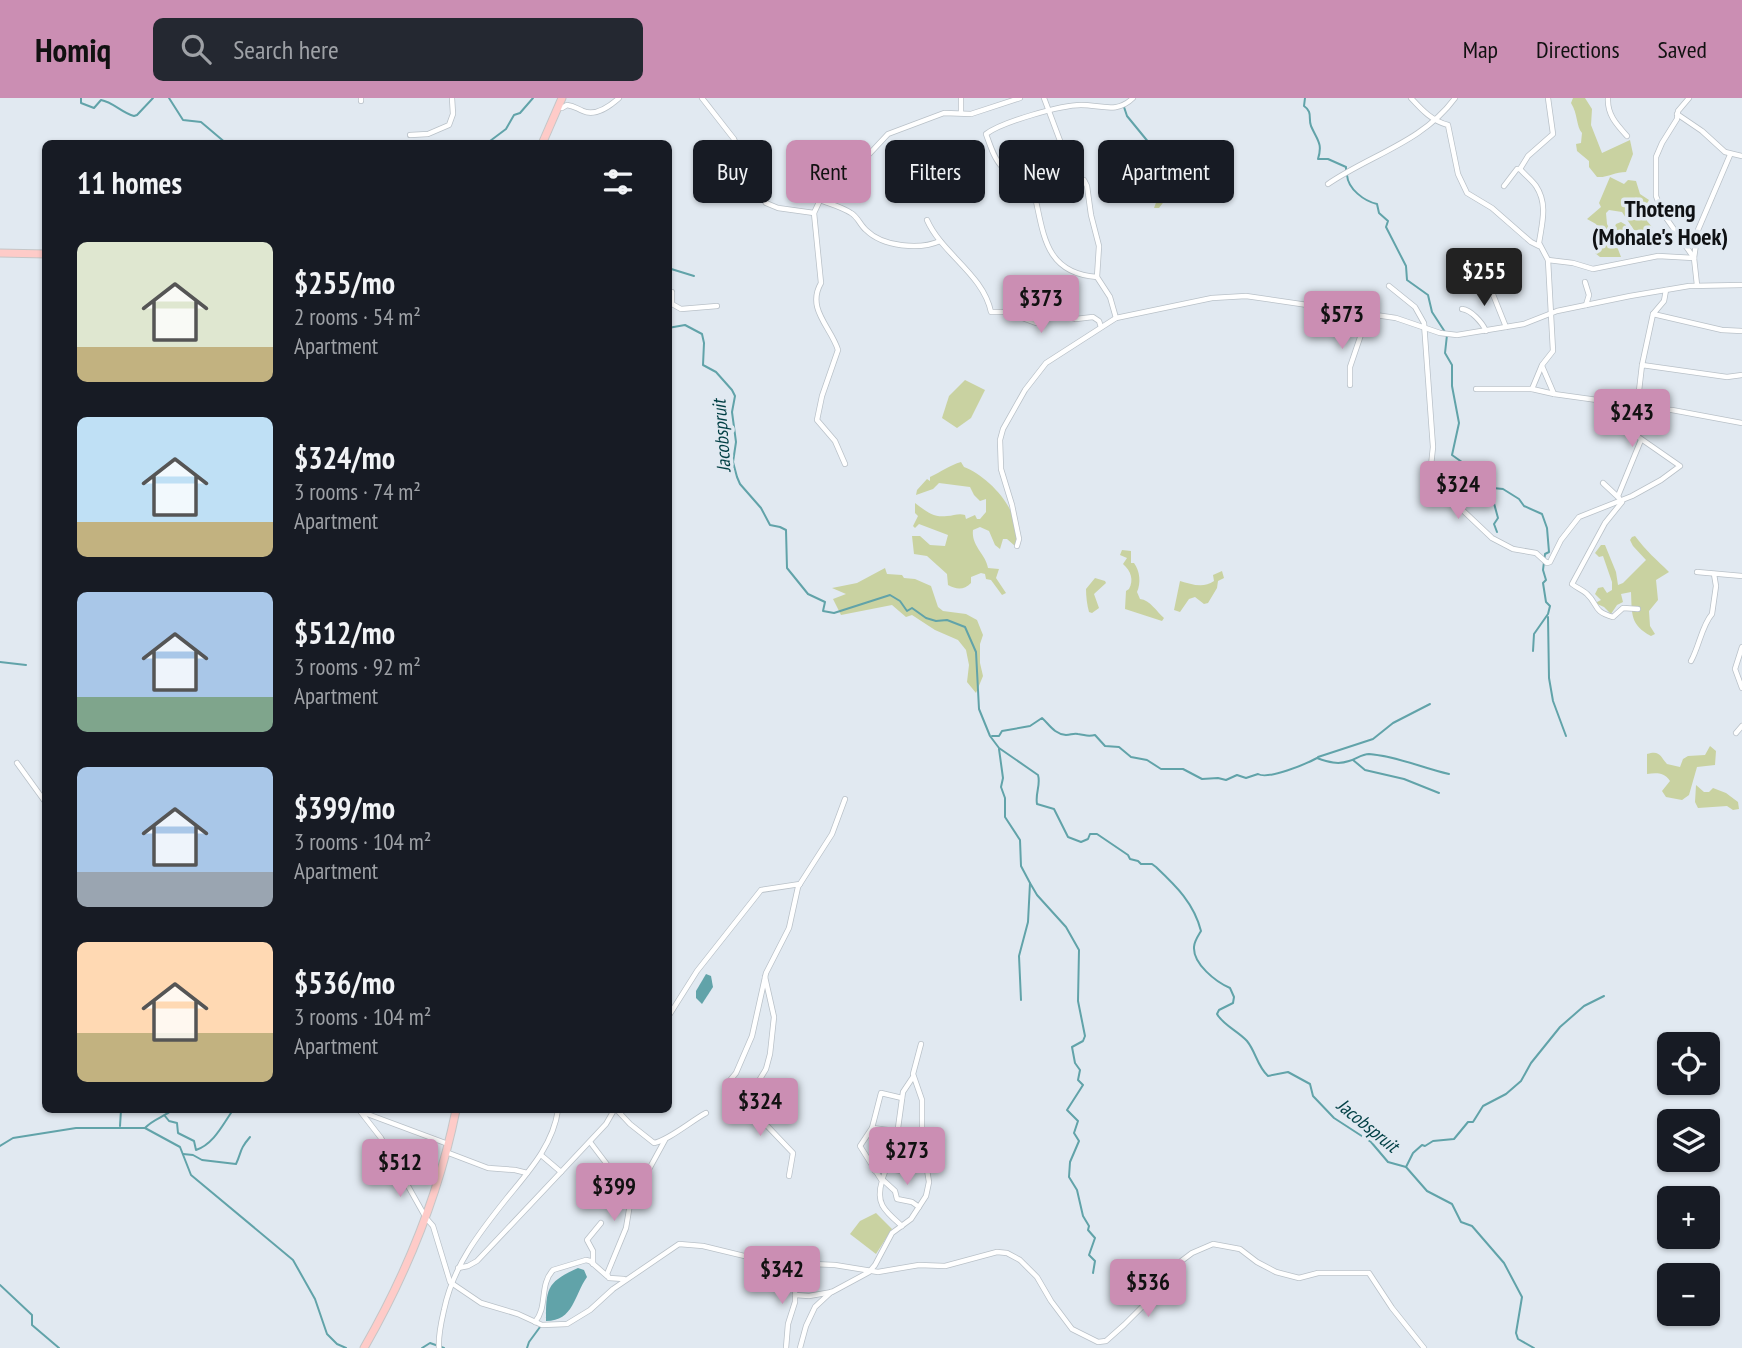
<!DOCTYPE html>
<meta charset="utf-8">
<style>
:root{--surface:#171b24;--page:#242831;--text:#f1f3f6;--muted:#9ea1a6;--accent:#cb8eb3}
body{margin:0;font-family:"PT Sans Narrow",sans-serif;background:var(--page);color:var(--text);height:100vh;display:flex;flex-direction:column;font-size:26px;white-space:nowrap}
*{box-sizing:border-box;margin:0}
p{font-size:23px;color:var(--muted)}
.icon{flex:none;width:38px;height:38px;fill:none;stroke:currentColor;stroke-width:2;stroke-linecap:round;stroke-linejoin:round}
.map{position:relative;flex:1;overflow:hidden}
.sheet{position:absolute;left:42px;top:42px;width:630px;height:973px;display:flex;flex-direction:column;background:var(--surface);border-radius:10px;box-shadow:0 2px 5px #0004}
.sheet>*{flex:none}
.guide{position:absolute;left:693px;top:42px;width:665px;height:63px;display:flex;gap:14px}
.fabs{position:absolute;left:1657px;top:934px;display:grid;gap:14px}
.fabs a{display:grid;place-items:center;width:63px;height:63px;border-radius:10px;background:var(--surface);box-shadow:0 2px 5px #0004;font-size:35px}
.price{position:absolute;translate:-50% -60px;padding:0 16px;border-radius:7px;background:var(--accent);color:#111;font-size:23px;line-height:46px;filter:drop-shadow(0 2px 4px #0008)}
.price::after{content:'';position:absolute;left:50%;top:42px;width:21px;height:16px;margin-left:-10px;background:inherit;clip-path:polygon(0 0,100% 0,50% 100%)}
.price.selected{background:#222;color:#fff}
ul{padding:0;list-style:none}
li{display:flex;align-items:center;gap:21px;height:175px;padding:0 35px}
li span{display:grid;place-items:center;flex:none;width:196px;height:140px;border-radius:10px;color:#555}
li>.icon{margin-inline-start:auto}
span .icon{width:84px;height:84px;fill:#fffc;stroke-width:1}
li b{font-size:30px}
h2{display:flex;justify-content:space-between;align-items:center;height:84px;padding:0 35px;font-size:30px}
.chip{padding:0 24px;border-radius:10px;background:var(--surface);box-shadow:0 2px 5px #0004;font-size:24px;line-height:63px}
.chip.selected{background:var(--accent);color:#111}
header{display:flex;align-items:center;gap:42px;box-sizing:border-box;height:98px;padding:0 35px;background:var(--accent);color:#111}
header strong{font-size:33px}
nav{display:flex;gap:38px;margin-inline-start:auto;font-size:24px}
.search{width:490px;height:63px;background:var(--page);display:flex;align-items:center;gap:18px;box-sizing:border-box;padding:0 24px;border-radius:10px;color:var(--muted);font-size:26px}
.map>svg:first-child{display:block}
.green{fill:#c9d2a1}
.water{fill:#61a3a9}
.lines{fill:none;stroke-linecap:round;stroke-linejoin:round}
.stream{stroke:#61a3a9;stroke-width:2}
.minor-casing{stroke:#b9c1c8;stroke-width:6}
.primary-casing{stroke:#c5c6c7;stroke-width:9}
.minor{stroke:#fff;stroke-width:4.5}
.primary{stroke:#fecbc8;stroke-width:7}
.labels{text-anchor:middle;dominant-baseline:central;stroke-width:7;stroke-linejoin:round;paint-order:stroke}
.water-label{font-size:19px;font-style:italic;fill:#003f44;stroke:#e1e9f1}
.district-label{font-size:24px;font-weight:bold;fill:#0f1114;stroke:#e1e9f1}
</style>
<header>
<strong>Homiq</strong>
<div class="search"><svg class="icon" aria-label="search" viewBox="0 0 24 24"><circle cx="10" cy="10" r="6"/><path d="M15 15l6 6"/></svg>Search here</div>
<nav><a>Map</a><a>Directions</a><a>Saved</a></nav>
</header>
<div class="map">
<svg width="1742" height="1250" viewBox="0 0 1742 1250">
<rect width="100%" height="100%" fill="#e1e9f1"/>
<!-- green -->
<g class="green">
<path d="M1573,0H1585L1592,11L1591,27L1602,55L1630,42L1633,56L1626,74C1615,74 1607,80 1597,79L1589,69V63L1577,53L1576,46L1581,45L1582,35C1576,28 1578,16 1571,5Z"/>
<polygon points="1148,75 1157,84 1162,77 1165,86 1172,93 1159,110 1154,110 1157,102 1155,98 1149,97"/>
<polygon points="1610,79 1624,86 1628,82 1636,83 1640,96 1649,102 1645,109 1647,123 1653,130 1645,135 1634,132 1622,114 1609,112 1606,115 1607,126 1612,136 1616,126 1621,124 1626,127 1627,146 1623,147 1613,138 1621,159 1600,159 1595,155 1595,148 1600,139 1596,126 1587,121 1601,109 1599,105"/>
<polygon points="965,282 985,292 971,320 957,330 942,320 949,298"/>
<path d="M961,364L964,369C990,379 1025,416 1015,448L1007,441H1003L1000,451L995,447L989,433L980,429L973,432C971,448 986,456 988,470L999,471L996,480L1006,495L1002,497L991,482L986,481L985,476L981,475L971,479V485C964,492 957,492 948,487L947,476L927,458L914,456L912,438H920L930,447L945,448L948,437L919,426L915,430L913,428L918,418L915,415V405C926,413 933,420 947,418C954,418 958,415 965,417L966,421L975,417L977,421H980L986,414V401L980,403L974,397L970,389L939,385L933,391L916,397L917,392L927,381L930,383V379C941,374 950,367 961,364Z"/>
<path d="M1635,438C1646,453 1657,462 1669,474L1656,482L1658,502L1649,513L1650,528L1655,536L1651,538C1630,527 1632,516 1631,494L1621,496L1623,504L1617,507L1611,516L1604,509L1595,505L1601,502L1595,496L1598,490L1603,489L1607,495L1612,492V484L1603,458L1599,459L1595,455L1601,447H1605L1616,474L1618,487L1623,485L1646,462L1633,448L1630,442L1632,439Z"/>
<path d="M1122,452L1131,453V465H1134C1140,473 1141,485 1137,494L1140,501C1150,502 1157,514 1164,520L1162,523L1125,511L1126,493L1129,491C1134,482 1131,473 1123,466L1127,460L1120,457Z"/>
<polygon points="885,470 887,476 902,477 904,480 915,481 931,488 938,509 943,513 966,516 977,522 983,537 980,546 980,565 983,578 976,595 967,584 969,567 966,552 958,542 935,532 912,517 906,519 892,507 841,517 833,501 846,496 832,490 857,485"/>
<path d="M1222,473L1224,480L1218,483L1217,490L1208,505L1204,506L1195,499L1189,501L1180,514L1174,512L1180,483C1191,486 1203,491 1214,483L1213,477Z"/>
<path d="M1095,480L1105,483L1106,485L1094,496L1099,510L1092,515L1089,514C1087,507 1086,498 1086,491Z"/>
<path d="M1710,648L1716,653L1715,667L1697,669L1689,697L1682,702L1666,699L1662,693L1670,683C1664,674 1656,675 1647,676V656C1660,652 1660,658 1667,666L1680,669L1683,661L1688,658L1705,657Z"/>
<polygon points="1696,687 1704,694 1709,694 1713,690 1726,695 1738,704 1739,711 1733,712 1727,708 1698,710 1695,704"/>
<polygon points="876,1115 892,1131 876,1156 850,1136 860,1123"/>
</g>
<!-- water -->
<g class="water">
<polygon points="706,876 711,878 713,889 702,906 696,900 696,893"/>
<path d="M578,1170L584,1172L587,1179C574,1197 574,1223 546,1223C546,1190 547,1184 578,1170Z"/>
</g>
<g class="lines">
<!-- stream -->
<g class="stream">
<path d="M81,0V5L94,10L101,2C113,4 122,15 134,18L137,17L153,0"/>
<polyline points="169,0 183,22 201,24 227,46"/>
<path d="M1305,0L1304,8C1313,14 1308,20 1311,28C1317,42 1323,45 1318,61H1328L1346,69V72"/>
<path d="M1124,9L1127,18L1154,51C1152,71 1161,74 1175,86"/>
<polyline points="486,46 506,31 514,17 520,15 533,0"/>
<path d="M1347,77C1348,91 1364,103 1377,106L1379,115L1388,123L1386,129L1406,168L1407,182L1428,197L1432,214L1447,237L1445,255L1452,267V288L1459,325L1452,357L1483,379L1493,390L1503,391L1519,401L1524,408L1542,416L1547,430L1549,454L1545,456L1543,472L1546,482L1543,485L1546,504L1550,508L1548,516L1534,536L1533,553"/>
<polyline points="668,170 694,178"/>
<path d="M668,230L685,227L702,236L704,245L703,267L716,274L732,292L735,298L732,314L736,344L733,364L737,379L740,386L761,410L770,427L780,429L786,432L787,470L808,496L825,504L823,513L834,515L890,497L900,503L907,513L912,510L926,520L936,523L947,522L965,529L976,554L979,611L990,638L999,650L1038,677C1041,687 1035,695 1037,706L1054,711L1068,739L1081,744L1088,741L1090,736H1097L1128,757L1130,761L1138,763L1141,766H1152L1156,769C1176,788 1194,805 1201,833C1198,838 1194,844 1194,849C1193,866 1216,884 1230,890L1234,899L1233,905L1219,912L1217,916C1223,927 1238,933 1247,943C1256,954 1257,968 1268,978L1288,974L1310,986L1313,998L1334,1020L1371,1044L1388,1064L1406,1069L1427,1093L1452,1106L1461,1124L1472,1128L1504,1165L1522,1199L1516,1235L1518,1241L1534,1250"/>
<polyline points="1493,390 1492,398 1498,420 1494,426 1497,434"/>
<polyline points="1548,519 1549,580 1553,603 1566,638"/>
<polyline points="0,564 26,567"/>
<path d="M992,638H999L1002,633L1030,628L1042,620C1049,626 1054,636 1066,637C1071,637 1073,635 1078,636C1086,637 1087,639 1095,637L1105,648L1119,649L1131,659L1147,662L1161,671H1183L1202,681L1218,680L1226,682L1237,677L1246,680L1258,676C1268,682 1306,666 1317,660C1328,664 1338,667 1349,663C1356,661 1362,656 1369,656C1397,658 1422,670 1449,676"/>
<polyline points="999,651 1003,680 1001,689 1005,700 1005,719 1020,742 1021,768 1030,785 1028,824 1019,858 1021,902"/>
<polyline points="1318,659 1373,641 1393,625 1430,606"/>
<polyline points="1353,662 1365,672 1404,681 1439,695"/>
<polyline points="1030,785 1037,797 1066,829 1079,852 1078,903 1085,938 1083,943 1072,949 1075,965 1080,972 1078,982 1083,987 1067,1012 1078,1023 1074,1035 1079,1043 1070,1064 1069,1079 1077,1092 1083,1118 1089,1128 1088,1132 1095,1140 1089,1157 1095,1163 1093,1175"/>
<path d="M165,1018L169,1023L177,1025L178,1035L194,1043L196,1052C214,1046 223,1026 233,1012"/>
<polyline points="120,1028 121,1012"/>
<path d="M145,1030C153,1021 164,1019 172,1012"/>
<polyline points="0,1048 13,1040 76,1030 145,1030 180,1049 191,1077 293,1162 315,1201 327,1236 337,1246 346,1250"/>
<path d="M183,1056L193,1057L202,1062L236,1066C242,1053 239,1052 250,1039"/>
<polyline points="1406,1069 1413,1055 1422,1047 1425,1048 1433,1043 1454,1041 1468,1024 1473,1024 1483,1008 1506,996 1521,983 1531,965 1560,929 1584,908 1604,898"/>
<polyline points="0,1187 32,1217 32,1227 59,1250"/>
<polyline points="422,1250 430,1245 444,1250"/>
<polyline points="527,1250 529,1244 540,1229"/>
</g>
<defs>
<g id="minor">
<polyline points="361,0 361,3"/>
<polyline points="702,0 734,41 752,84 766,105 778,110 814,115"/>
<polyline points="1044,0 1062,48 1061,71 1075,82 1084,82 1087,88 1091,117 1099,148 1097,179 1110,199 1116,220"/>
<path d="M1411,0C1422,12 1432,23 1448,27L1458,76L1467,95L1492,110L1531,144L1539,148"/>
<path d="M1608,0C1607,16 1616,26 1627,38"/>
<polyline points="1689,0 1678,13 1677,21 1662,45 1656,59 1656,98 1662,114 1694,160"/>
<path d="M558,9L562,10L567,7C574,8 576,10 583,13C596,19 610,8 619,0"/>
<polyline points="961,15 961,0"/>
<polyline points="1677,16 1702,33 1725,54 1742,58"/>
<polyline points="410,37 428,36 449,27 453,16 452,0"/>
<path d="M1520,71C1525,77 1532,82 1536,88C1548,106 1542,125 1539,145L1548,162L1553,253L1542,267L1532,291"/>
<path d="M1075,82L1032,86L1016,84C1012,78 1008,74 1003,70C994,61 990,47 986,36C1002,24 1061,7 1081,7C1101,7 1117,16 1133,0"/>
<path d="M1032,86C1044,131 1041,175 1097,179"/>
<path d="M1328,86C1370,57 1423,44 1455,0"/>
<polyline points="1504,88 1517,71 1520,71 1528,58 1553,36 1548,0"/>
<path d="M820,102C830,106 842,109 851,115C858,119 860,127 866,132C883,149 920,152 940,143"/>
<path d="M927,122C942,156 983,176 991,214H1006L1036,225L1042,222L1048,213L1076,221L1093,219L1099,223L1101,229"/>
<polyline points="1478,159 1506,229"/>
<polyline points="1548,162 1573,165 1593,171 1658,158 1694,160"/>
<polyline points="1585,184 1589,197 1586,207"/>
<polyline points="1697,187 1694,160 1698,132 1730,57"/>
<polyline points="1389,188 1415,209 1424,225 1433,349 1430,377 1436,387 1492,440 1513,451 1536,455 1547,465 1550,464 1561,442 1579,419 1632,398 1661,382 1680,368 1634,336 1642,267 1727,279 1742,277"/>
<polyline points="668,194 672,194 672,206 681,211 717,208"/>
<path d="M1462,211C1471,212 1482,224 1486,233"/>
<polyline points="1653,216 1722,232 1742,233"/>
<polyline points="1642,267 1653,216 1664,203 1666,192"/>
<polyline points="1542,268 1554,296 1633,307 1636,310 1672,312 1742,325"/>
<polyline points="1350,287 1350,269 1368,216"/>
<polyline points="1476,291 1532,291 1554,296"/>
<path d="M845,366L835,343L817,322L822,298L838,252C831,229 806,211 821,185L814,115L820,102L832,88L859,67L888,36L944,15L971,16L1020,0"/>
<polyline points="1603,385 1619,400"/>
<polyline points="1618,398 1641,342"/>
<path d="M1622,404L1605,425L1572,486C1577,490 1583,492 1587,496C1599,507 1592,513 1613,519L1623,510L1638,511"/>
<polyline points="1017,448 1019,441 1012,407 1001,371 1000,342 1003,331 1025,292 1046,265 1116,220 1212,200 1246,198 1396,220 1440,235 1457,237 1524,226 1557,213 1630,198 1689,188 1742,187"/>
<polyline points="1697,474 1742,478"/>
<polyline points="1742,549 1735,571 1742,590"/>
<path d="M1691,563C1699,549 1702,527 1712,516L1716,488L1714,476"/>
<polyline points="1736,635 1742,628"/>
<polyline points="17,665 46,705"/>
<polyline points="668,919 697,873 761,792 800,786"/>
<polyline points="742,1000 760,981 766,971 770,956 774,919 765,879"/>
<path d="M617,1012L630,1026L654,1045C669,1042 691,1023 706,1015"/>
<polyline points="360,1013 381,1040 426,1120 433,1128 450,1184 481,1205 518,1216 542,1227 567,1226 590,1212 613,1191 679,1146 703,1148 769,1164 835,1167 878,1174 919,1167 945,1168 997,1154 1007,1155 1020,1162 1037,1179 1051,1203 1072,1231 1098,1244 1106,1243 1124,1227 1145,1206 1180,1164 1192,1155 1213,1146 1240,1151 1257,1164 1276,1174 1299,1180 1318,1175 1369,1175 1392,1210 1424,1250"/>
<polyline points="362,1014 448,1046"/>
<polyline points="872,1030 904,1034 921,1040"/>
<polyline points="590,1044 612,1073 639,1090"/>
<polyline points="446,1054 488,1070 515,1072 527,1075"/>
<polyline points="541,1057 561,1074 606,1026 614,1012"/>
<polyline points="888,1071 903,1073 913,1069 927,1067"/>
<polyline points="875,1073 898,1030 903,994 913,979"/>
<polyline points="789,1078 793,1055 727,986 736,975 752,938 766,875 789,830 798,789 832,736 845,701"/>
<polyline points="882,1082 889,1063 887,1052"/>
<polyline points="883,1082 895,1093 897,1101 912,1104 919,1109"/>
<path d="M902,1128C885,1113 875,1106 882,1083L860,1048L872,1030L881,995L902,1000"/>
<polyline points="593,1166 593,1153 587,1142 601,1125"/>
<polyline points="773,1167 790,1177 795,1184 795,1204 788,1226 786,1250"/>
<polyline points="458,1170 468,1168 477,1163 561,1074"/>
<polyline points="624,1181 609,1180 607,1176 626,1130 630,1106 665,1042"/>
<polyline points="795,1184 799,1176 799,1167"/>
<polyline points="795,1197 809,1198 832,1194 869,1174 875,1167 892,1135 911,1121 926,1098 929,1084 922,1041 922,1002 913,976 921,946"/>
<path d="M535,1224C548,1209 539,1187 553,1172L586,1162L590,1163L607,1178"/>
<path d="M439,1250C438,1237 441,1225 444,1212C453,1168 479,1135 507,1100C529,1073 553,1047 558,1012"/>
<polyline points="800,1250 806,1228 815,1209 831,1194"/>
</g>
<g id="primary">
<polyline points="542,46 562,0"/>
<polyline points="0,155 46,156"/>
<path d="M364,1250C407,1175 439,1096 456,1012"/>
</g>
</defs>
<!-- minor casing -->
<use href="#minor" class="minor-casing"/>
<!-- primary casing -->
<use href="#primary" class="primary-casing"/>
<!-- minor -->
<use href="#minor" class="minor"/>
<!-- primary -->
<use href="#primary" class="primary"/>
</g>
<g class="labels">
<!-- water labels -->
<g class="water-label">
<text transform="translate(721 338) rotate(-94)">Jacobspruit</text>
<text transform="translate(1368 1027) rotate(39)">Jacobspruit</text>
</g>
<!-- district labels -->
<g class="district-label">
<text x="1660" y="110">Thoteng<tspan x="1660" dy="28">(Mohale's Hoek)</tspan></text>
</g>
</g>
</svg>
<div class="fabs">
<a><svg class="icon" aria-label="locate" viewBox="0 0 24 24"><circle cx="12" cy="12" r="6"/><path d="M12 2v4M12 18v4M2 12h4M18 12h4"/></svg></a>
<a><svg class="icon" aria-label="layers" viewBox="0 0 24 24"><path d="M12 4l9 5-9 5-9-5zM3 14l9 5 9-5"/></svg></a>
<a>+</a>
<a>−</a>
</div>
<b class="price selected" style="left:1484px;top:210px">$255</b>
<b class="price" style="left:1041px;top:237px">$373</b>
<b class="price" style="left:1342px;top:253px">$573</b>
<b class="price" style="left:1632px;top:351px">$243</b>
<b class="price" style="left:1458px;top:423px">$324</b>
<b class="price" style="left:760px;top:1040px">$324</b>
<b class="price" style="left:907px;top:1089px">$273</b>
<b class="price" style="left:400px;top:1101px">$512</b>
<b class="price" style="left:614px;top:1125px">$399</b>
<b class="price" style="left:782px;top:1208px">$342</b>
<b class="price" style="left:1148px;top:1221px">$536</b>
<div class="guide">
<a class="chip">Buy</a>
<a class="chip selected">Rent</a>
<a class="chip">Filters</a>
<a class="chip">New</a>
<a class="chip">Apartment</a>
</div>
<section class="sheet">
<h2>11 homes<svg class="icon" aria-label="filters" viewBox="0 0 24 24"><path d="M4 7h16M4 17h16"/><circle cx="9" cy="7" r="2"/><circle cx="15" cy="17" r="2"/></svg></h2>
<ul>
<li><span style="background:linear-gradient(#dfe7d0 75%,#c2b280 0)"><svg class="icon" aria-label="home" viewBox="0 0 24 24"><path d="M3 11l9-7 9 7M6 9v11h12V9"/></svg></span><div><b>$255/mo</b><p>2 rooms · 54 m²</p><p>Apartment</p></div></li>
<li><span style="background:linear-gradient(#bfe0f5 75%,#c2b280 0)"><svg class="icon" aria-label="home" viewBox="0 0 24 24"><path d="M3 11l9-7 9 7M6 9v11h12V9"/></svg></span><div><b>$324/mo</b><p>3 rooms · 74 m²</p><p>Apartment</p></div></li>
<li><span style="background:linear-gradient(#a9c7e8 75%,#7fa58c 0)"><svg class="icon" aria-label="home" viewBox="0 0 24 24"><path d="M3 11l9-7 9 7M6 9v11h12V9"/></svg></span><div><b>$512/mo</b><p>3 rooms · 92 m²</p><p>Apartment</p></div></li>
<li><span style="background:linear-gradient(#a9c7e8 75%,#9aa5b1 0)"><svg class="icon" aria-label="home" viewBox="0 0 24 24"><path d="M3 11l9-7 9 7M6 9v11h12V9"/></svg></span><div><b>$399/mo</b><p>3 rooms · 104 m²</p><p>Apartment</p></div></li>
<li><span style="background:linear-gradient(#ffd9b3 65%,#c2b280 0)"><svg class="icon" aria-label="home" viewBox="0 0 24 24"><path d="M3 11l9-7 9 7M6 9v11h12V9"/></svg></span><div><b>$536/mo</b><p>3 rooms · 104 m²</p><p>Apartment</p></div></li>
</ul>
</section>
</div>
